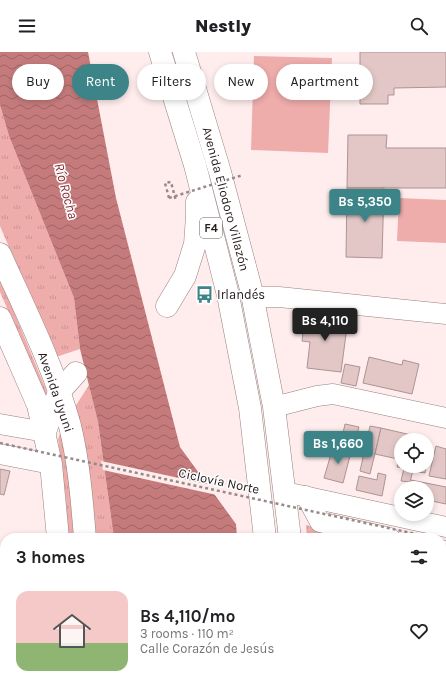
<!DOCTYPE html>
<meta charset="utf-8">
<style>
:root{--surface:#fff;--page:#f2f2f2;--text:#202124;--muted:#757577;--line:#e0e0e0;--accent:#3c8488}
body{margin:0;font-family:Karla,sans-serif;background:var(--page);color:var(--text);height:100vh;display:flex;flex-direction:column;font-size:15px;white-space:nowrap}
*{box-sizing:border-box;margin:0}
p{font-size:13px;color:var(--muted)}
.icon{flex:none;width:22px;height:22px;fill:none;stroke:currentColor;stroke-width:2;stroke-linecap:round;stroke-linejoin:round}
.map{position:relative;flex:1;overflow:hidden}
.drawer{position:absolute;left:0px;top:481px;width:446px;height:156px;display:flex;flex-direction:column;background:var(--surface);border-radius:16px 16px 0 0;box-shadow:0 2px 6px #0003}
.drawer>*{flex:none}
.hud{position:absolute;left:12px;top:12px;width:422px;height:36px;display:flex;gap:8px}
.buttons{position:absolute;left:394px;top:381px;display:grid;gap:8px}
.buttons a{display:grid;place-items:center;width:40px;height:40px;border-radius:50%;background:var(--surface);box-shadow:0 2px 6px #0003;font-size:20px}
.price{position:absolute;translate:-50% -34px;padding:0 9px;border-radius:4px;background:var(--accent);color:#fff;font-size:13px;line-height:26px;filter:drop-shadow(0 1px 2px #0008)}
.price::after{content:'';position:absolute;left:50%;top:24px;width:12px;height:9px;margin-left:-6px;background:inherit;clip-path:polygon(0 0,100% 0,50% 100%)}
.price.current{background:#222;color:#fff}
ul{padding:0;list-style:none}
li{display:flex;align-items:center;gap:12px;height:100px;padding:0 16px}
li+li{border-top:1px solid var(--line)}
li span{display:grid;place-items:center;flex:none;width:112px;height:80px;border-radius:12px;color:#555}
li>.icon{margin-inline-start:auto}
span .icon{width:48px;height:48px;fill:#fffc;stroke-width:1}
li b{font-size:17px}
h2{display:flex;justify-content:space-between;align-items:center;height:48px;padding:0 16px;font-size:17px}
.tag{padding:0 14px;border-radius:18px;background:var(--surface);box-shadow:0 2px 6px #0003;font-size:14px;line-height:36px}
.tag.current{background:var(--accent);color:#fff}
header{display:flex;justify-content:space-between;align-items:center;height:52px;padding:0 16px;background:var(--surface);font-size:18px;font-weight:800}
.map>svg:first-child{display:block}
.grass{fill:url(#grass-tufts)}
.garden{fill:url(#garden-furrows)}
.pitch{fill:#eeacab}
.water{fill:url(#water-waves)}
.pier{fill:#feedec}
.building{fill:#e2c7c6;stroke:#ad9393}
.lines{fill:none;stroke-linecap:round;stroke-linejoin:round}
.minor-casing{stroke:#998180;stroke-width:21}
.major-casing{stroke:#998180;stroke-width:23}
.highway-casing{stroke:#998180;stroke-width:23}
.path{stroke:#978989;stroke-width:2.5;stroke-dasharray:3 3;stroke-linecap:butt}
.minor{stroke:#fff;stroke-width:20}
.major{stroke:#fff;stroke-width:22}
.highway{stroke:#fff;stroke-width:22}
.path-bridge{stroke:#978989;stroke-width:2.5;stroke-dasharray:3 3;stroke-linecap:butt}
.labels{text-anchor:middle;dominant-baseline:central;stroke-width:3;stroke-linejoin:round;paint-order:stroke}
.shield{fill:#fff;stroke:#665f5f;stroke-width:1}
.shield-label{font-size:12px;font-weight:bold;fill:#251b1b}
.street-label{font-size:13px;fill:#251b1b;stroke:#fff}
.poi-label{font-size:13px;fill:#251b1b;stroke:#fff;text-anchor:start}
.water-label{font-size:14px;font-style:italic;fill:#882f35;stroke:#fff}
</style>
<header><svg class="icon" aria-label="menu" viewBox="0 0 24 24"><path d="M4 6h16M4 12h16M4 18h16"/></svg>Nestly<svg class="icon" aria-label="search" viewBox="0 0 24 24"><circle cx="10" cy="10" r="6"/><path d="M15 15l6 6"/></svg></header>
<div class="map">
<svg width="446" height="637" viewBox="0 0 446 637">
<defs>
<pattern id="grass-tufts" width="24" height="20" patternUnits="userSpaceOnUse"><rect width="24" height="20" fill="#eeacab"/><path d="M3 7l-1-3M5 7V3M7 7l1-3M15 17l-1-3M17 17v-4M19 17l1-3" fill="none" stroke="#cc9393"/></pattern>
<pattern id="garden-furrows" width="10" height="10" patternUnits="userSpaceOnUse"><rect width="10" height="10" fill="#eeacab"/><path d="M-1 1l2-2M0 10L10 0M9 11l2-2" fill="none" stroke="#cc9393"/></pattern>
<pattern id="water-waves" width="16" height="10" patternUnits="userSpaceOnUse"><rect width="16" height="10" fill="#c57b7b"/><path d="M0 5q4-4 8 0t8 0" fill="none" stroke="#a06464"/></pattern>
</defs>
<rect width="100%" height="100%" fill="#feedec"/>
<!-- grass -->
<g class="grass">
<polygon points="0,53 9,84 74,246 80,297 56,305 0,174"/>
<polygon points="0,226 49,345 46,354 31,311 0,240"/>
<polygon points="89,333 98,370 114,486 93,486 73,358"/>
<polygon points="61,379 72,445 74,486 68,486 66,448 58,387"/>
<polygon points="306,473 361,486 307,486"/>
</g>
<!-- garden -->
<polygon class="garden" points="441,539 446,540 446,637 322,637 322,632 441,632"/>
<!-- pitch -->
<g class="pitch">
<polygon points="254,4 332,6 328,101 251,98"/>
<polygon points="399,146 446,148 446,191 397,189"/>
</g>
<!-- water -->
<g class="water">
<polygon points="0,0 88,0 116,146 180,395 236,472 237,486 114,486 98,370 80,297 74,246 9,84 0,53"/>
<rect x="117" y="632" width="132" height="5"/>
</g>
<!-- pier -->
<polygon class="pier" points="101,409 211,433 217,443 103,418"/>
<!-- building -->
<g class="building">
<polygon points="360,0 446,0 446,35 394,36 394,43 388,43 388,52 360,52"/>
<polygon points="348,83 387,83 386,96 446,96 446,136 347,136"/>
<polygon points="347,136 384,136 382,206 346,205"/>
<polygon points="305,262 348,267 341,320 307,316 310,290 302,289"/>
<polygon points="369,305 402,313 403,308 419,312 412,342 363,331"/>
<polygon points="345,312 360,315 356,334 341,331"/>
<polygon points="345,372 359,375 353,398 340,395"/>
<polygon points="370,374 381,376 370,422 360,419"/>
<polygon points="381,376 420,385 419,388 401,388 401,401 399,401 398,407 375,402"/>
<polygon points="427,393 430,394 427,410"/>
<polygon points="436,394 446,397 446,427 429,424"/>
<polygon points="333,395 351,400 343,431 324,426"/>
<polygon points="399,401 401,401 401,414 414,414 410,430 401,429 404,416 397,415"/>
<polygon points="414,414 426,414 425,421 413,419"/>
<polygon points="0,417 10,419 4,443 0,442"/>
<polygon points="378,421 386,423 382,444 356,438 359,424 377,428"/>
<polygon points="411,428 446,435 446,452 427,448 427,436 409,436"/>
<polygon points="0,570 5,571 5,615 0,613"/>
<polygon points="353,632 385,632 386,637 353,637"/>
</g>
<g class="lines">
<defs>
<g id="minor">
<polyline points="252,245 279,245 446,262"/>
<polyline points="274,355 317,344 333,342 446,366"/>
<polyline points="0,372 45,380"/>
<polyline points="0,402 51,412"/>
<polyline points="285,440 446,475"/>
<polyline points="306,444 320,470 390,486"/>
<polyline points="441,498 446,499"/>
<polyline points="441,523 446,524"/>
</g>
<g id="major">
<path d="M0,202C25,258 54,315 70,374C79,411 82,449 85,486"/>
<polyline points="0,266 38,353 51,412 58,486"/>
<polyline points="66,632 66,637"/>
<polyline points="93,632 93,637"/>
</g>
<g id="highway">
<polyline points="160,0 195,113 228,243 250,356 265,486"/>
<polyline points="184,0 220,120 251,237 274,355 290,486"/>
<polyline points="167,254 185,224 195,192 197,164 197,150"/>
<polyline points="45,380 59,340 76,321"/>
<polyline points="279,632 279,637"/>
<polyline points="302,632 302,637"/>
</g>
</defs>
<!-- minor casing -->
<use href="#minor" class="minor-casing"/>
<!-- major casing -->
<use href="#major" class="major-casing"/>
<!-- highway casing -->
<use href="#highway" class="highway-casing"/>
<!-- path -->
<polyline class="path" points="169,146 165,131 171,130 176,149"/>
<!-- minor -->
<use href="#minor" class="minor"/>
<!-- major -->
<use href="#major" class="major"/>
<!-- highway -->
<use href="#highway" class="highway"/>
<!-- path-bridge -->
<g class="path-bridge">
<polyline points="169,146 243,123"/>
<polyline points="0,391 434,486"/>
</g>
</g>
<!-- icons -->
<defs>
<symbol id="bus-bare" viewBox="-9 -9 18 18"><path d="M-5-6H5V4H4V6H2V4H-2V6H-4V4H-5ZM-3.5-4V0h7V-4ZM-3.5 1.2v1.5H-2V1.2ZM2 1.2v1.5H3.5V1.2Z" fill="#3c8488" stroke="#fff" stroke-width="2.5" paint-order="stroke"/></symbol>
</defs>
<g fill-rule="evenodd">
<use href="#bus-bare" x="192" y="230" width="25" height="25"/>
</g>
<g class="labels">
<!-- shield labels -->
<rect class="shield" x="200" y="166" width="22" height="20" rx="3"/>
<g class="shield-label">
<text x="211" y="176">F4</text>
</g>
<!-- street labels -->
<g class="street-label">
<text transform="translate(226 147) rotate(75)">Avenida Eliodoro Villazón</text>
<text transform="translate(56 340) rotate(71)">Avenida Uyuni</text>
<text transform="translate(219 429) rotate(12)">Ciclovía Norte</text>
</g>
<!-- poi labels -->
<g class="poi-label">
<text x="217" y="242">Irlandés</text>
</g>
<!-- water labels -->
<g class="water-label">
<text transform="translate(66 139) rotate(75)">Río Rocha</text>
</g>
</g>
</svg>
<div class="buttons">
<a><svg class="icon" aria-label="locate" viewBox="0 0 24 24"><circle cx="12" cy="12" r="6"/><path d="M12 2v4M12 18v4M2 12h4M18 12h4"/></svg></a>
<a><svg class="icon" aria-label="layers" viewBox="0 0 24 24"><path d="M12 4l9 5-9 5-9-5zM3 14l9 5 9-5"/></svg></a>
</div>
<b class="price" style="left:365px;top:171px">Bs 5,350</b>
<b class="price current" style="left:325px;top:290px">Bs 4,110</b>
<b class="price" style="left:338px;top:413px">Bs 1,660</b>
<div class="hud">
<a class="tag">Buy</a>
<a class="tag current">Rent</a>
<a class="tag">Filters</a>
<a class="tag">New</a>
<a class="tag">Apartment</a>
</div>
<section class="drawer">
<h2>3 homes<svg class="icon" aria-label="filters" viewBox="0 0 24 24"><path d="M4 7h16M4 17h16"/><circle cx="9" cy="7" r="2"/><circle cx="15" cy="17" r="2"/></svg></h2>
<ul>
<li><span style="background:linear-gradient(#f6c9c9 65%,#8fb573 0)"><svg class="icon" aria-label="home" viewBox="0 0 24 24"><path d="M3 11l9-7 9 7M6 9v11h12V9"/></svg></span><div><b>Bs 4,110/mo</b><p>3 rooms · 110 m²</p><p>Calle Corazón de Jesús</p></div><svg class="icon" aria-label="heart" viewBox="0 0 24 24"><path d="M12 20l-8-8c-3-5 5-10 8-4 3-6 11-1 8 4z"/></svg></li>
</ul>
</section>
</div>
